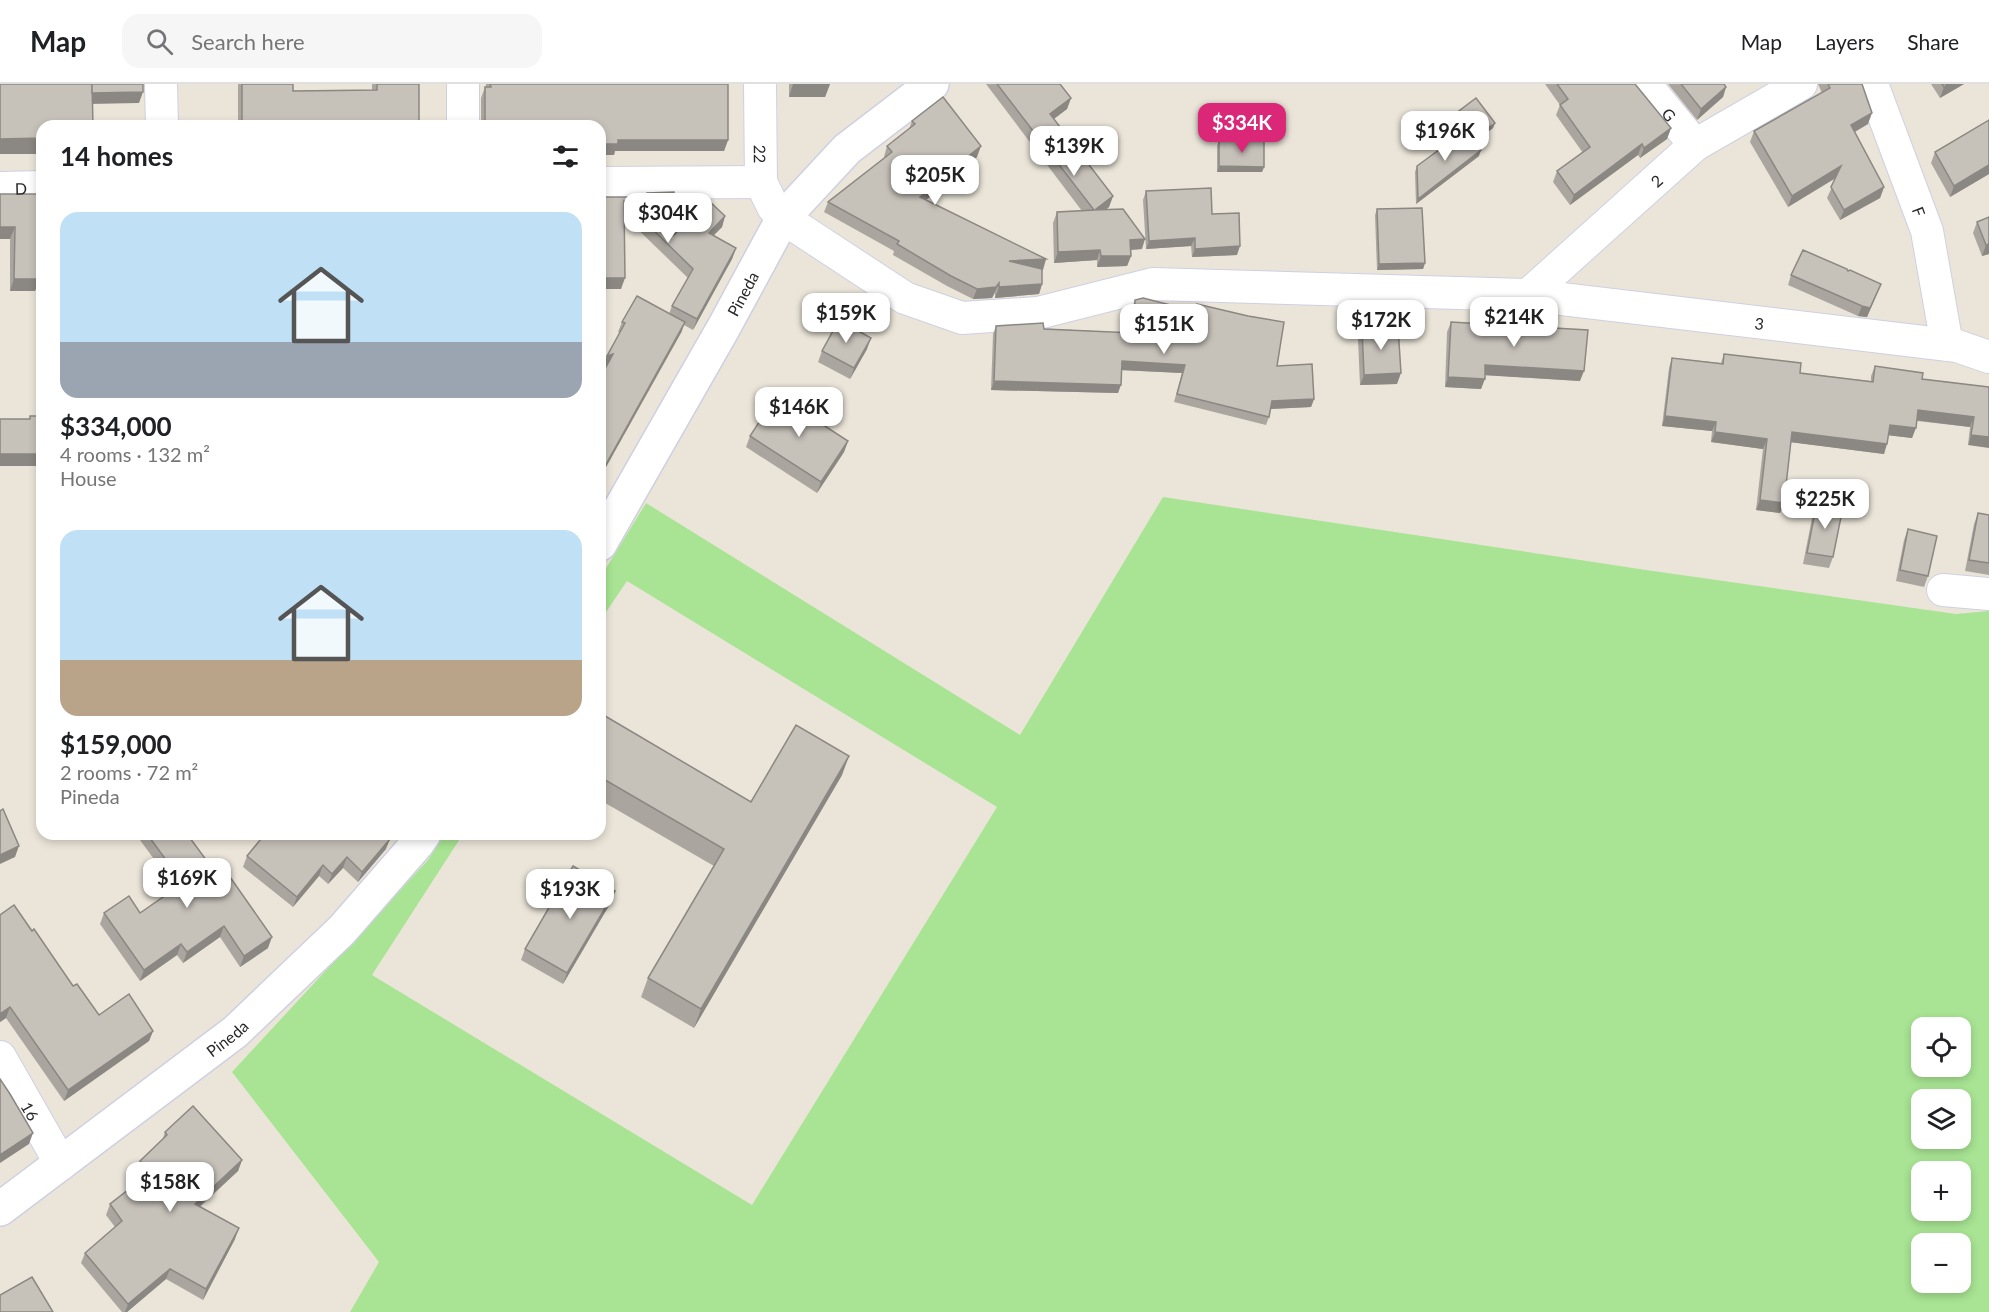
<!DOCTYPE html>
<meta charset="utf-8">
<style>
:root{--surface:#fff;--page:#f6f6f6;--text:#202124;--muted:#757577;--line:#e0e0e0;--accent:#db2777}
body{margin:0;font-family:Lato,sans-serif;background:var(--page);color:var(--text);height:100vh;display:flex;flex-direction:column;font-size:22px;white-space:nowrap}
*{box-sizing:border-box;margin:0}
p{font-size:20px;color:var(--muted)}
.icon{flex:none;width:33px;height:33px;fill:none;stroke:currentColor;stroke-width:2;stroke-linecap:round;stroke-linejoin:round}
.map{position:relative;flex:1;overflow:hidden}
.sheet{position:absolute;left:36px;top:36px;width:570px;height:720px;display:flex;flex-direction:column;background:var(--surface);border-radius:18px;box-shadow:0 3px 9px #0003}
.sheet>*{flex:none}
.tools{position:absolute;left:1911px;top:933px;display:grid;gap:12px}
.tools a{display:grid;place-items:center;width:60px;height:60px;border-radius:12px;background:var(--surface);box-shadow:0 3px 9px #0003;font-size:30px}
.price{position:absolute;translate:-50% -51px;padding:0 14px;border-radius:12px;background:#fff;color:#222;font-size:20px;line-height:39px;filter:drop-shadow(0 2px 3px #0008)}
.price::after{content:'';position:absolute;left:50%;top:36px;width:18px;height:14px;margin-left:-9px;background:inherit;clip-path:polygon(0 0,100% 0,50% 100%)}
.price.current{background:var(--accent);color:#fff}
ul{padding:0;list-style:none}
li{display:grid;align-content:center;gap:12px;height:318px;padding:0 24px}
li span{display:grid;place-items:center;height:186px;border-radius:18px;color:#555}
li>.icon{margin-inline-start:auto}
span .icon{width:108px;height:108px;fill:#fffc;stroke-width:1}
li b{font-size:26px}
h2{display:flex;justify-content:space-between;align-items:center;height:72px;padding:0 24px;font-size:26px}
header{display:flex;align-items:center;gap:36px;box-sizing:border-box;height:84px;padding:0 30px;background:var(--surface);border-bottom:2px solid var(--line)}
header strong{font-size:28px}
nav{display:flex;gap:33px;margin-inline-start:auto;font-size:21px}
.search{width:420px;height:54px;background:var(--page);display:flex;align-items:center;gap:15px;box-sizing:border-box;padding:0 21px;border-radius:18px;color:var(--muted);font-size:22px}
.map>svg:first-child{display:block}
.green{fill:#a8e493;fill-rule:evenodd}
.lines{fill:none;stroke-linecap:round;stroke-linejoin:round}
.street-casing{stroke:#ced0e2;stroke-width:34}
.secondary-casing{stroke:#ced0e2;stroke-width:36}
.street{stroke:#fff;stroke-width:32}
.secondary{stroke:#fff;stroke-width:33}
.wall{fill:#aaa69f}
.shaded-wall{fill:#8b8782}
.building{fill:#c6c1b9;stroke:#8b8782;stroke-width:1.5}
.labels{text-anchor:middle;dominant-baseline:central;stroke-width:5;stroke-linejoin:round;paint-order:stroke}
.street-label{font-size:16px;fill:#282828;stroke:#fff}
</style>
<header>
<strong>Map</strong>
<div class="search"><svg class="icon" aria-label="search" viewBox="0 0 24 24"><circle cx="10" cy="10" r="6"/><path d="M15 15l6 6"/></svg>Search here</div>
<nav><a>Map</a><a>Layers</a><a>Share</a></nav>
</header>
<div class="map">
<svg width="1989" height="1228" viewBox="0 0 1989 1228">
<rect width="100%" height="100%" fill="#ebe5d9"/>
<!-- green -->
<path class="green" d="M1163,413L1646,486L1956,530L1989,527V1228H350L379,1178L232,988L428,776L444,750H463L372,891L752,1121L997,723L627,497L600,537V494L646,419L1020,651ZM1922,944H1960V982H1922ZM1922,1016H1960V1054H1922ZM1922,1088H1960V1126H1922ZM1922,1160H1960V1198H1922Z"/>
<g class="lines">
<defs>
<g id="street">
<polyline points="161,0 162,42"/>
<polyline points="463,0 463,42"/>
<path id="s1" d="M760,0L761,98L773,123L783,134L905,214L962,234L1038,229L1153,200L1528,211L1957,262L1989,273"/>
<path id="s2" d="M1645,0L1695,61"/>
<path id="s3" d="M1872,0L1927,147L1947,261"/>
<polyline points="600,99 761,98"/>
<path id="s4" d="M0,104L42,103"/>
<path id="s5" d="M1528,211L1695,61L1801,0"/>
<polyline points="1943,506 1989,510"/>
<path id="s6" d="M0,973L61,1080"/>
</g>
<g id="secondary">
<path id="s7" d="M600,460L724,243L783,134L847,65L932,0"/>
<path id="s8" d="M0,1125L235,948L342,846L417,760L424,750"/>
</g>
</defs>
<!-- street casing -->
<use href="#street" class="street-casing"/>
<!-- secondary casing -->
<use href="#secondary" class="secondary-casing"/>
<!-- street -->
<use href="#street" class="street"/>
<!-- secondary -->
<use href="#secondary" class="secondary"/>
</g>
<!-- wall -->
<g class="wall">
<polygon points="238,0 293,0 293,7 372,6 372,0 419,0 419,42 238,42"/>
<polygon points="486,0 728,0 728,56 724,67 615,67 614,71 600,42 481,42 481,14 485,3 486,3"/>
<polygon points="789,0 830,0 825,13 789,13"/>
<polygon points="986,0 1060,0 1071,14 1067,25 1054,35 1113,112 1109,123 1106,126 1142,165 1131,166 1131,172 1127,182 1097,183 1097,176 1054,179 1053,139 1057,128 1082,127"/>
<polygon points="1545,0 1635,0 1671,44 1667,55 1640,74 1638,71 1570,121 1553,98 1557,87 1583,69 1556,31 1560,21"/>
<polygon points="1668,0 1724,0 1726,3 1723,13 1697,36"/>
<polygon points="1818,0 1862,0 1868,40 1855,48 1884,103 1880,114 1840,136 1827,114 1836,94 1788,123 1750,58 1754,47 1822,9"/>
<polygon points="1931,0 1964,0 1940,14"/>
<polygon points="1455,30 1495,39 1493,44 1475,58 1479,72 1416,120 1415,88 1417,82 1463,48 1453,35"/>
<polygon points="1989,36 1989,90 1950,113 1931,79 1935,68"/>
<polygon points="912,37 977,73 943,99 941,104 926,116 1046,175 1042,186 1042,200 1039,210 995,214 995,209 992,214 973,215 947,202 893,171 894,167 824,128 828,118 884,74 884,73 887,62 909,45"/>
<polygon points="1219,57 1264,83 1262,88 1217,88 1217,62"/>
<polygon points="1146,107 1212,130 1237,171 1192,173 1191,162 1146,165 1143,116"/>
<polygon points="647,109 674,151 725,132 722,143 713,152 736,164 732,175 693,246 684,241 681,249 603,283 607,272 620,249 618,248 622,238 669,230 672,222 688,194 624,132 621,205 600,113 646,113"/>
<polygon points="0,110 40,194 35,207 10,207 10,155 0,155"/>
<polygon points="1377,125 1425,179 1423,185 1377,186 1375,131"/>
<polygon points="1977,138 1989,170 1982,172 1973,149"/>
<polygon points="1848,187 1881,200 1867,233 1858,232 1788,201 1791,191"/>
<polygon points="1135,216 1195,227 1197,220 1277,282 1314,315 1311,323 1270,325 1269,333 1266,341 1174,318 1182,289 1122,286 1118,309 991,306 993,250 996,242 1131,249 1132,224"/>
<polygon points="1451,238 1580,297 1485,291 1481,305 1445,303 1447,248"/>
<polygon points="1362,245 1397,300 1360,301 1358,256"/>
<polygon points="867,265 850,295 818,278 822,267"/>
<polygon points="1724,270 1800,289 1871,297 1871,292 1875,282 1922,295 1989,303 1968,361 1970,343 1917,337 1912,354 1888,351 1884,370 1791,358 1784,419 1780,429 1756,426 1763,365 1711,358 1712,347 1662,342 1669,284 1672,274 1721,279"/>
<polygon points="750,352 848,357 844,368 817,409 746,363"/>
<polygon points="1817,418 1833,473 1829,484 1803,480 1813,429"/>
<polygon points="1978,429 1989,431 1989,491 1965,487 1974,440"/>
<polygon points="1908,445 1928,492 1924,503 1896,497 1904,456"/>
<polygon points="600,629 751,718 842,691 694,944 641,913 648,894 714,782 600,716"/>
<polygon points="142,750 187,750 268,864 240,883 220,853 183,879 177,871 140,897 100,840 104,829 140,829 175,804 140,756"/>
<polygon points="386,765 358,798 343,784 328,800 319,792 293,823 243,783 247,772"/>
<polygon points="611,818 563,900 521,876 525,865"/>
<polygon points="0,831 32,847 73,902 99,931 153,947 149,957 64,1017 6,934 0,938"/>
<polygon points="165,1048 242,1076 238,1087 200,1123 235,1155 203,1216 166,1195 127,1228 122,1228 81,1179 85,1169 115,1143 106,1131 110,1120 143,1095 136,1088 140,1077 162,1057"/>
</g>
<!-- shaded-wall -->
<g class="shaded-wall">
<polygon points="793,0 830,0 825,13 789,13"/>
<polygon points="1949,0 1964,0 1940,14 1944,3"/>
<polygon points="1726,3 1723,13 1697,36 1701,25"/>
<polygon points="143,8 139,19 88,20 92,9"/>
<polygon points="1071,14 1067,25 1047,40 1050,30"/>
<polygon points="1872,29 1868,40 1847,52 1851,41"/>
<polygon points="485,37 538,37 536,42 483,42"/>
<polygon points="1495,39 1493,44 1472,60 1474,54"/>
<polygon points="1671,44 1667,55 1640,74 1644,64"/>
<polygon points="42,54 42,70 0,70 0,55"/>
<polygon points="618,56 728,56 724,67 615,67 614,71 600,71 600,60"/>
<polygon points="1642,60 1638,71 1570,121 1574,111"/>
<polygon points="981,62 977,73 943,99 941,104 916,124 920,113 943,92"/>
<polygon points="1481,66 1479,72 1416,120 1418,115"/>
<polygon points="1989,81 1989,90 1950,113 1954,102"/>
<polygon points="1219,82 1264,83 1262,88 1217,88"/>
<polygon points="1841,82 1837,93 1788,123 1792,112"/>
<polygon points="1884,103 1880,114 1840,136 1844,126"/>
<polygon points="1113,112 1109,123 1091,137 1095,126"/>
<polygon points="725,132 722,143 705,160 709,149"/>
<polygon points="0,143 15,143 10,155 0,155"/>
<polygon points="1195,154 1191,162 1146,165 1149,157"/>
<polygon points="1145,155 1142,165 1126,166 1130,156"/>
<polygon points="1989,160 1989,170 1982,172 1986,161"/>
<polygon points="1240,162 1237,171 1192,173 1195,165"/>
<polygon points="736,164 732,175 693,246 697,235"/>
<polygon points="1100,166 1097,176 1054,179 1058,168"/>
<polygon points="1101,172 1131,172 1127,182 1097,183"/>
<polygon points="1046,175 1043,186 1005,187 1009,177"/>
<polygon points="1425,179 1423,185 1377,186 1379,180"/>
<polygon points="40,182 42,182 42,194 35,194"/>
<polygon points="600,194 625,194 621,205 600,205"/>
<polygon points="14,195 40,195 35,207 10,207"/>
<polygon points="999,199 992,214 973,215 977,205"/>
<polygon points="1042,200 1039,210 995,214 999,203"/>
<polygon points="1881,200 1867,233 1858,232 1862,222"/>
<polygon points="685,238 681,249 600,394 600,391"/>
<polygon points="871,254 867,265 850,295 854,284"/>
<polygon points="613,270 610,281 603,283 607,272"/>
<polygon points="1122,277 1185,281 1182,289 1119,286"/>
<polygon points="1485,281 1584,287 1580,297 1482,291"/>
<polygon points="1401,289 1397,300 1360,301 1364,291"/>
<polygon points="1448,293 1485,295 1481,305 1445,303"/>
<polygon points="994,297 1121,301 1118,309 991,306"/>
<polygon points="1314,315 1311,323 1269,325 1272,317"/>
<polygon points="1918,326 1974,333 1970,343 1914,336"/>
<polygon points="1665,332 1716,338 1712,347 1662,342"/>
<polygon points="1890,341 1916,344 1912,354 1886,351"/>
<polygon points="1715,348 1767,355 1763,365 1711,358"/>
<polygon points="1792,348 1887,360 1884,370 1789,358"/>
<polygon points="1971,351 1989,353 1989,364 1968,361"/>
<polygon points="848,357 844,368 817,409 821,398"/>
<rect x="0" y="370" width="42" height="12"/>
<polygon points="1760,416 1784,419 1780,429 1756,426"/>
<polygon points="849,672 842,691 694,944 701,925"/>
<polygon points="390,755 386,765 358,798 362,788"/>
<polygon points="19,762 15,773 0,780 0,771"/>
<polygon points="347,773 343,784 328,800 332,790"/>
<polygon points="323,781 319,792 293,823 297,813"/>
<polygon points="615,807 611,818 563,900 567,889"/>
<polygon points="224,842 220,853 183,879 187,868"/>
<polygon points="272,853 268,864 240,883 244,872"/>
<polygon points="181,860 177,871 140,897 144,886"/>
<polygon points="10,923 6,934 0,938 0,930"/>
<polygon points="153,947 149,957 64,1017 68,1006"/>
<polygon points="33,1049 29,1060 0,1079 0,1071"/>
<polygon points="242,1076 238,1087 191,1130 195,1120"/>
<polygon points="239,1144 235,1155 203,1216 206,1205"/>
<polygon points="170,1185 166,1195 127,1228 125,1228 128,1220"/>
</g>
<!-- building -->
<g class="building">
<polygon points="0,0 92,0 93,42 42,42 42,54 0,55"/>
<polygon points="92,0 143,0 143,8 92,9"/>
<polygon points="242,0 293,0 293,7 377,6 377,0 419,0 419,42 242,42"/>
<polygon points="490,0 728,0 728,56 618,56 618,60 600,60 600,42 538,42 538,37 485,37 485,3 491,3"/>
<polygon points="997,0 1060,0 1071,14 1050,30 1113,112 1095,126 1123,125 1145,155 1130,156 1131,172 1101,172 1100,166 1058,168 1057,128 1094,126"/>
<polygon points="1557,0 1635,0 1671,44 1644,64 1642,60 1574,111 1557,87 1590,63 1560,21 1568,15"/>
<polygon points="1681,0 1724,0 1726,3 1701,25"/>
<polygon points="1828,0 1862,0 1872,29 1851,41 1884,103 1844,126 1831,103 1841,82 1792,112 1754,47 1830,4"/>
<polygon points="1942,0 1949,0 1944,3"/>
<polygon points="943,13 981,62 943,92 945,94 920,113 1046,175 1009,177 1042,185 1042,200 999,203 999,199 996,203 977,205 951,192 897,160 899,157 828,118 892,68 887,62 915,40 912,37"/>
<polygon points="1476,14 1495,39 1474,54 1455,30"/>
<polygon points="1989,36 1989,81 1954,102 1935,68"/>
<polygon points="1466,46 1481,66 1418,115 1417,82"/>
<polygon points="1219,57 1264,57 1264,83 1219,82"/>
<polygon points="1211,104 1212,130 1239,129 1240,162 1195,165 1195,154 1149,157 1146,107"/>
<polygon points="674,108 674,151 708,116 725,132 709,149 736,164 697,235 672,222 693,185 624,117 625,194 600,194 600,113 647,113 647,109"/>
<polygon points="0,110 42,110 42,182 40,182 40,195 14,195 15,143 0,143"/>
<polygon points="1422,124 1425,179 1379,180 1377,125"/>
<polygon points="1989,133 1989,160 1986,161 1977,138"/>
<polygon points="1803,166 1847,185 1848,187 1850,186 1881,200 1870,224 1862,222 1791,191"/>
<polygon points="637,212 685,238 600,391 600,294 613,270 607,272 625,239 622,238"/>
<polygon points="1143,214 1198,228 1197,220 1248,232 1284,238 1277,282 1312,280 1314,315 1272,317 1269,333 1177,310 1185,281 1122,277 1121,301 994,297 996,242 1043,239 1044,245 1134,249 1135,216"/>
<polygon points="839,236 871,254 854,284 822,267"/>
<polygon points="1451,238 1588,246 1584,287 1485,281 1485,295 1448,293"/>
<polygon points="1398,243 1401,289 1364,291 1362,245"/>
<polygon points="1724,270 1801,279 1800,289 1873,298 1875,282 1923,289 1922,295 1989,303 1989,353 1971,351 1974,333 1918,326 1916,344 1890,341 1887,360 1792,348 1784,419 1760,416 1767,355 1715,348 1716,338 1665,332 1672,274 1723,280"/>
<polygon points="777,311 848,357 821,398 750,352"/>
<polygon points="30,332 42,332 42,370 0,370 0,335 30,335"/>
<polygon points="1817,418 1843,423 1833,473 1807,469"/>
<polygon points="1978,429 1989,431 1989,479 1969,476"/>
<polygon points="1908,445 1937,452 1928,492 1900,486"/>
<polygon points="600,629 751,718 796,641 849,672 701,925 648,894 724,765 600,693"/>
<polygon points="3,725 19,762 0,771 0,727"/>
<polygon points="147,750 187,750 224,800 230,793 272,853 244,872 224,842 187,868 181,860 144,886 104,829 129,812 140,829 183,799"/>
<polygon points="265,750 384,750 390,755 362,788 347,773 332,790 323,781 297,813 247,772"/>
<polygon points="573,782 615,807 567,889 525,865"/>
<polygon points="14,821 32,847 34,845 73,902 77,900 99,931 129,910 153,947 68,1006 10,923 0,930 0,831"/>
<polygon points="0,995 10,1010 33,1049 0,1071"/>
<polygon points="193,1022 242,1076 195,1120 239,1144 206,1205 170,1185 128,1220 85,1169 122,1137 110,1120 151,1088 140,1077 167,1051 165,1048"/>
<polygon points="32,1193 53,1228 0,1228 0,1211"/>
</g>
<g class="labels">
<!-- street labels -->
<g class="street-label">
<text stroke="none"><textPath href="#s2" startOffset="39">G</textPath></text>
<text stroke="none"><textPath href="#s1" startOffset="70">22</textPath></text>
<text stroke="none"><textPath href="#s5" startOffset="172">2</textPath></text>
<text stroke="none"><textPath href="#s4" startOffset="21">D</textPath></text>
<text stroke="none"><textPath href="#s3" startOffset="136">F</textPath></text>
<text stroke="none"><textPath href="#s7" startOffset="288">Pineda</textPath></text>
<text stroke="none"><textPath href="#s1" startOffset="1150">3</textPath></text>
<text stroke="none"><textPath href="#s8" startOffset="284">Pineda</textPath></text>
<text stroke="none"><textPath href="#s6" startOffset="62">16</textPath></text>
</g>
</g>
</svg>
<div class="tools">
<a><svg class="icon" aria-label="locate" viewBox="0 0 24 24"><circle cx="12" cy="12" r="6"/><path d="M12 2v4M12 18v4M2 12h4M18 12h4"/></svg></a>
<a><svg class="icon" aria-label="layers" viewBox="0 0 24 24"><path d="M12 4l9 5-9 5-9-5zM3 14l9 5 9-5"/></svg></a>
<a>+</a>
<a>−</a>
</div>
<b class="price current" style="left:1242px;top:70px">$334K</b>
<b class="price" style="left:1445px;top:78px">$196K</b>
<b class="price" style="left:1074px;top:93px">$139K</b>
<b class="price" style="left:935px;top:122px">$205K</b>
<b class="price" style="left:668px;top:160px">$304K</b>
<b class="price" style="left:846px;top:260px">$159K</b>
<b class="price" style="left:1514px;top:264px">$214K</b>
<b class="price" style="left:1381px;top:267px">$172K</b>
<b class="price" style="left:1164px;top:271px">$151K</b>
<b class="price" style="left:799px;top:354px">$146K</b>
<b class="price" style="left:1825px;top:446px">$225K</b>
<b class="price" style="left:187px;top:825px">$169K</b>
<b class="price" style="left:570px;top:836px">$193K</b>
<b class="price" style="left:170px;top:1129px">$158K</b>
<section class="sheet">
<h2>14 homes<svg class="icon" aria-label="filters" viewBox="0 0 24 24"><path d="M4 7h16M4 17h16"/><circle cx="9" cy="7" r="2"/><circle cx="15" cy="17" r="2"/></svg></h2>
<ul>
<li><span style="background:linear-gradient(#bfe0f5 70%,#9aa5b1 0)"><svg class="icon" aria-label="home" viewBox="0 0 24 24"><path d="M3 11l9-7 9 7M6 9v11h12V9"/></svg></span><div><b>$334,000</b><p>4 rooms · 132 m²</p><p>House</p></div></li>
<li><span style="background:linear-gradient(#bfe0f5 70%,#b9a48a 0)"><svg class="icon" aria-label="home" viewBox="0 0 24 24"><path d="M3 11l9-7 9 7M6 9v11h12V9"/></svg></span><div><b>$159,000</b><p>2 rooms · 72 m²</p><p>Pineda</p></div></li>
</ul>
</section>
</div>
